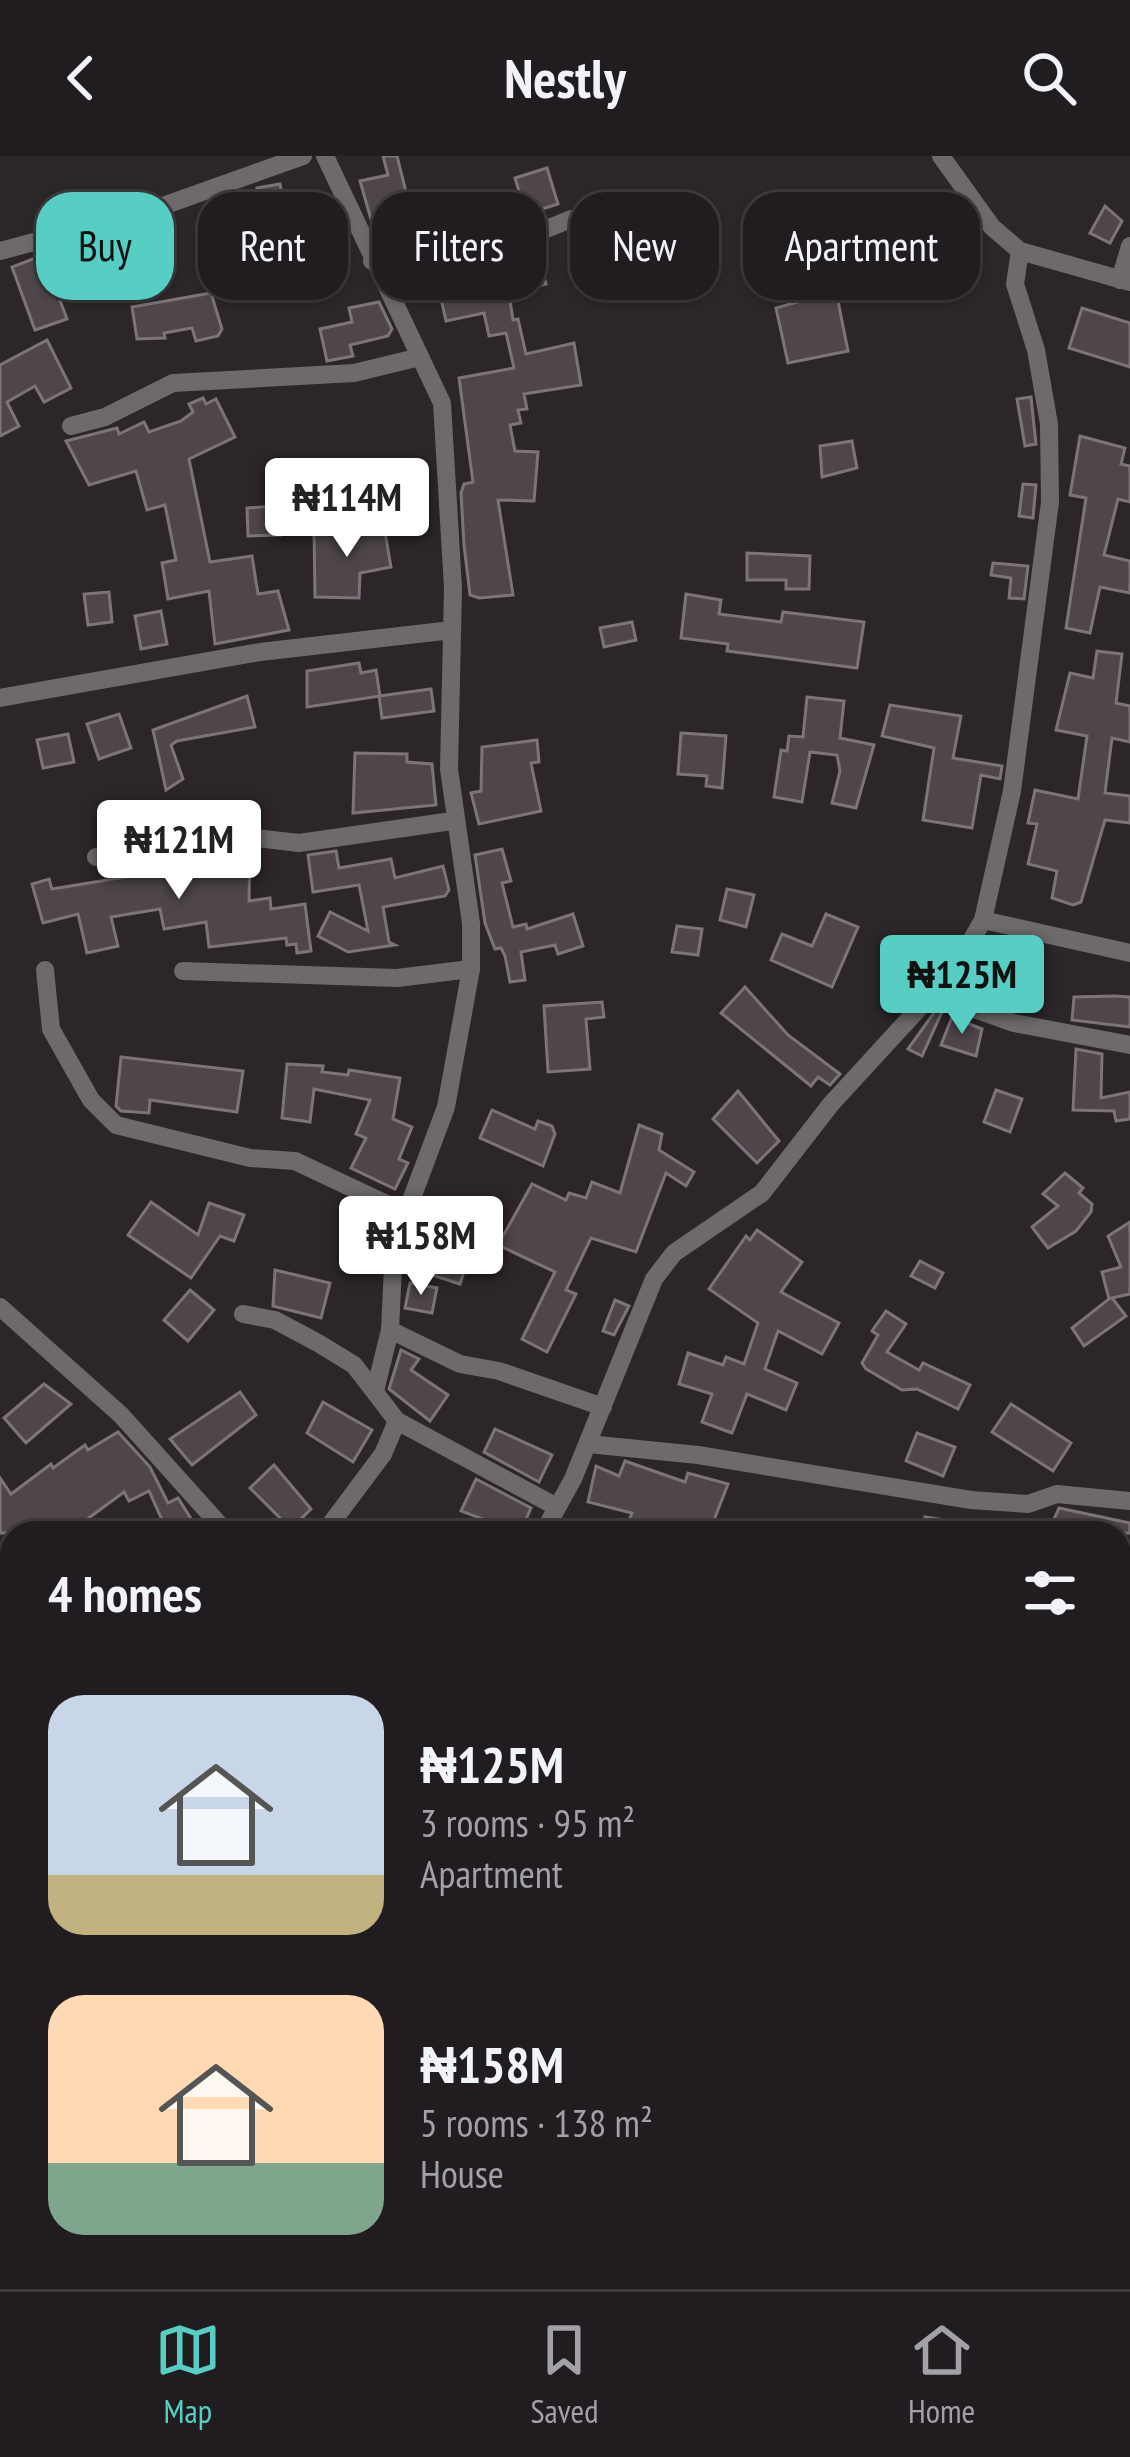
<!DOCTYPE html>
<meta charset="utf-8">
<style>
:root{--surface:#211c20;--page:#2d292d;--text:#f1f3f6;--muted:#a2a1a5;--line:#3e3a3e;--accent:#56cec4}
body{margin:0;font-family:"PT Sans Narrow",sans-serif;background:var(--page);color:var(--text);height:100vh;display:flex;flex-direction:column;font-size:45px;white-space:nowrap}
*{box-sizing:border-box;margin:0}
p{font-size:39px;color:var(--muted)}
.icon{flex:none;width:66px;height:66px;fill:none;stroke:currentColor;stroke-width:2;stroke-linecap:round;stroke-linejoin:round}
.map{position:relative;flex:1;overflow:hidden}
.side{position:absolute;left:0px;top:1365px;width:1131px;height:768px;display:flex;flex-direction:column;background:var(--surface);border-radius:36px 36px 0 0;box-shadow:0 3px 9px #0004,0 0 0 3px var(--line)}
.side>*{flex:none}
.hud{position:absolute;left:36px;top:36px;width:1059px;height:108px;display:flex;gap:24px}
.price{position:absolute;translate:-50% -102px;padding:0 27px;border-radius:12px;background:#fff;color:#222;font-size:39px;line-height:78px;filter:drop-shadow(0 3px 6px #0008)}
.price::after{content:'';position:absolute;left:50%;top:72px;width:36px;height:27px;margin-left:-18px;background:inherit;clip-path:polygon(0 0,100% 0,50% 100%)}
.price.active{background:var(--accent);color:#111}
ul{padding:0;list-style:none}
li{display:flex;align-items:center;gap:36px;height:300px;padding:0 48px}
li span{display:grid;place-items:center;flex:none;width:336px;height:240px;border-radius:36px;color:#555}
li>.icon{margin-inline-start:auto}
span .icon{width:144px;height:144px;fill:#fffc;stroke-width:1}
li b{font-size:51px}
h2{display:flex;justify-content:space-between;align-items:center;height:144px;padding:0 48px;font-size:51px}
.chip{padding:0 42px;border-radius:36px;background:var(--surface);box-shadow:0 3px 9px #0004,0 0 0 3px var(--line);font-size:42px;line-height:108px}
.chip.active{background:var(--accent);color:#111}
header{display:flex;justify-content:space-between;align-items:center;height:156px;padding:0 48px;background:var(--surface);font-size:54px;font-weight:600}
.menu{display:flex;justify-content:space-around;align-items:center;height:168px;border-top:3px solid var(--line);background:var(--surface);font-size:33px;color:var(--muted)}
.menu a{display:grid;justify-items:center;gap:6px}
.menu .active{color:var(--accent)}
.map>svg:first-child{display:block}
.building{fill:#4e464b;stroke:#7c7479;stroke-width:3}
.lines{fill:none;stroke-linecap:round;stroke-linejoin:round}
.minor{stroke:#6d696c;stroke-width:18}
</style>
<header><svg class="icon" aria-label="back" viewBox="0 0 24 24"><path d="M15 5l-7 7 7 7"/></svg>Nestly<svg class="icon" aria-label="search" viewBox="0 0 24 24"><circle cx="10" cy="10" r="6"/><path d="M15 15l6 6"/></svg></header>
<div class="map">
<svg width="1130" height="2133" viewBox="0 0 1130 2133">
<rect width="100%" height="100%" fill="#2c252a"/>
<!-- building -->
<g class="building">
<polygon points="383,0 397,0 412,60 372,67 360,25 388,19"/>
<polygon points="547,12 558,48 526,58 515,22"/>
<polygon points="280,28 287,64 264,68 257,32"/>
<polygon points="923,45 941,83 914,96 896,58"/>
<polygon points="1105,50 1122,65 1110,87 1090,77"/>
<polygon points="327,54 341,89 308,102 294,67"/>
<polygon points="257,73 269,112 240,122 227,82"/>
<polygon points="536,90 546,128 509,138 513,164 518,163 526,198 574,187 581,229 524,238 527,253 518,254 521,267 510,269 515,295 538,296 534,345 498,344 513,439 479,442 470,439 464,389 461,337 464,328 473,326 459,222 514,212 506,177 489,180 484,157 446,165 439,133 463,125 453,95"/>
<polygon points="43,99 67,163 35,174 12,111"/>
<polygon points="836,135 848,195 788,207 776,152"/>
<polygon points="211,137 222,173 218,180 196,185 192,172 164,177 165,182 137,183 132,151"/>
<polygon points="379,146 392,173 388,180 350,189 353,200 327,205 320,173 352,166 349,152"/>
<polygon points="1082,152 1130,167 1130,211 1069,192"/>
<polygon points="47,184 71,232 44,246 35,230 7,246 19,270 0,280 0,209"/>
<polygon points="1031,241 1036,288 1025,290 1017,243"/>
<polygon points="203,242 206,248 216,243 235,281 189,303 210,406 252,400 258,438 278,435 289,474 215,488 209,435 168,443 162,407 176,404 165,349 147,354 136,315 89,329 66,285 117,272 119,278 144,266 149,276 181,265 193,256 189,248"/>
<polygon points="1080,280 1125,292 1121,308 1130,310 1130,346 1118,343 1104,399 1130,405 1130,437 1100,431 1090,477 1066,472 1086,342 1070,339"/>
<polygon points="852,285 857,312 822,321 820,290"/>
<polygon points="1023,328 1036,329 1033,362 1019,360"/>
<polygon points="401,330 407,360 373,366 368,335"/>
<polygon points="279,350 281,379 248,380 247,352"/>
<polygon points="314,373 385,376 391,411 360,417 359,442 315,441"/>
<polygon points="747,397 810,400 809,433 786,433 786,424 747,424"/>
<polygon points="993,407 1028,410 1024,443 1009,442 1011,422 991,419"/>
<polygon points="109,436 112,466 88,469 84,438"/>
<polygon points="686,438 721,444 719,458 781,466 783,456 864,466 857,512 727,495 728,488 681,482"/>
<polygon points="161,455 167,488 141,493 135,460"/>
<polygon points="632,466 636,484 604,491 600,472"/>
<polygon points="1097,495 1122,498 1116,547 1130,550 1130,586 1112,582 1105,637 1130,640 1130,667 1105,664 1081,746 1073,749 1052,742 1057,715 1028,708 1037,668 1028,667 1035,634 1078,643 1087,580 1056,574 1070,517 1093,522"/>
<polygon points="359,507 361,517 376,514 380,540 307,551 307,515"/>
<polygon points="431,533 434,555 382,562 379,540"/>
<polygon points="247,540 255,571 177,585 171,589 183,623 166,634 153,574"/>
<polygon points="807,541 844,545 840,582 874,589 856,652 832,647 840,615 837,599 810,596 802,646 774,641 781,594 787,595 789,580 803,581"/>
<polygon points="890,549 961,560 953,602 1002,610 1000,623 981,619 972,672 923,664 934,592 882,580"/>
<polygon points="119,558 131,592 99,603 87,568"/>
<polygon points="681,577 726,580 722,632 706,630 707,620 678,618"/>
<polygon points="68,578 74,606 43,612 37,584"/>
<polygon points="537,584 539,606 531,607 541,655 479,668 471,637 481,635 482,591"/>
<polygon points="355,597 407,598 407,606 432,608 436,649 353,657"/>
<polygon points="502,693 511,725 502,727 513,771 526,768 527,773 573,758 583,790 558,798 555,789 521,796 525,824 510,826 505,800 501,792 495,793 485,767 475,699"/>
<polygon points="204,694 250,695 249,745 270,742 271,753 305,748 311,795 297,797 296,788 287,789 286,782 209,791 206,766 164,773 160,753 111,761 118,790 87,797 78,758 43,767 32,728 49,723 52,733 150,717 148,705"/>
<polygon points="336,695 339,712 391,703 395,722 443,710 449,734 445,740 383,751 389,786 395,789 348,796 318,780 330,756 368,775 359,729 313,736 308,699"/>
<polygon points="727,733 754,739 746,771 720,764"/>
<polygon points="826,758 858,771 832,831 771,804 782,778 812,790"/>
<polygon points="677,770 702,773 698,799 672,796"/>
<polygon points="998,781 1040,791 1036,817 988,806"/>
<polygon points="745,831 788,879 840,918 830,929 818,921 811,930 721,857"/>
<polygon points="1115,840 1130,841 1130,871 1072,864 1074,841"/>
<polygon points="602,846 604,861 586,863 590,913 548,916 544,850"/>
<polygon points="936,854 942,856 922,900 908,893"/>
<polygon points="952,861 982,873 976,900 941,889"/>
<polygon points="1076,893 1102,898 1101,942 1130,936 1130,963 1116,965 1114,955 1073,954"/>
<polygon points="121,901 243,915 237,956 150,944 149,957 121,955 116,950"/>
<polygon points="287,908 323,910 322,916 348,919 349,914 400,922 393,963 412,971 399,1003 408,1007 395,1033 351,1012 366,982 356,978 370,944 314,933 310,966 282,962"/>
<polygon points="996,934 1022,943 1010,976 984,966"/>
<polygon points="738,935 779,985 757,1007 713,963"/>
<polygon points="492,954 535,973 538,965 552,970 555,978 543,1010 480,982"/>
<polygon points="639,969 662,978 659,994 694,1016 686,1030 666,1017 636,1096 591,1082 566,1134 576,1138 547,1196 522,1183 555,1116 498,1089 532,1028 566,1044 569,1037 586,1042 592,1026 620,1037"/>
<polygon points="1065,1017 1083,1032 1079,1037 1092,1048 1091,1056 1076,1075 1048,1092 1032,1071 1058,1050 1043,1038"/>
<polygon points="151,1046 198,1079 209,1047 244,1059 234,1085 220,1080 191,1122 128,1079"/>
<polygon points="1130,1066 1130,1138 1112,1142 1126,1160 1084,1190 1072,1172 1109,1143 1102,1116 1121,1111 1108,1080"/>
<polygon points="757,1074 802,1106 781,1136 839,1167 822,1198 778,1175 765,1213 797,1227 786,1254 747,1238 732,1277 702,1266 712,1238 679,1228 688,1197 723,1209 726,1201 744,1208 758,1167 709,1133 746,1080 750,1084"/>
<polygon points="442,1078 471,1094 460,1128 429,1118"/>
<polygon points="920,1105 943,1117 935,1132 911,1120"/>
<polygon points="275,1114 330,1127 321,1162 273,1150"/>
<polygon points="410,1127 437,1132 432,1157 405,1152"/>
<polygon points="190,1134 214,1154 188,1185 164,1164"/>
<polygon points="615,1144 629,1150 614,1179 603,1175"/>
<polygon points="886,1155 906,1168 887,1196 919,1214 923,1207 970,1229 958,1253 917,1233 902,1234 866,1213 862,1207 878,1179 872,1175"/>
<polygon points="401,1194 419,1203 411,1214 448,1239 430,1265 389,1233"/>
<polygon points="44,1228 71,1248 26,1287 4,1262"/>
<polygon points="240,1236 256,1259 192,1309 170,1283"/>
<polygon points="323,1246 372,1274 353,1306 307,1277"/>
<polygon points="1011,1248 1071,1287 1053,1315 992,1276"/>
<polygon points="495,1273 552,1299 539,1326 484,1296"/>
<polygon points="118,1276 150,1311 168,1347 178,1342 200,1377 168,1377 149,1335 129,1345 124,1336 86,1364 92,1377 0,1377 0,1322 11,1338 51,1308 53,1312 85,1289 88,1294"/>
<polygon points="917,1277 955,1291 943,1320 906,1305"/>
<polygon points="625,1305 685,1326 688,1317 728,1328 709,1377 660,1372 645,1377 627,1370 632,1357 588,1346 596,1310 619,1320"/>
<polygon points="274,1309 311,1353 291,1373 250,1332"/>
<polygon points="476,1323 531,1352 520,1377 461,1355"/>
<polygon points="1059,1352 1130,1367 1130,1377 1048,1377"/>
<polygon points="925,1361 978,1369 977,1377 922,1377"/>
</g>
<g class="lines">
<!-- minor -->
<g class="minor">
<polyline points="325,0 442,247 453,432 449,613 471,767 471,813 446,951 403,1066 393,1111 390,1174 460,1208 499,1215 603,1251"/>
<polyline points="941,0 992,71 1020,95 1130,126"/>
<polyline points="0,95 146,56 303,0"/>
<polyline points="372,105 443,82 539,76 571,63"/>
<polyline points="1120,124 1130,90"/>
<polyline points="71,270 105,261 173,227 354,217 420,201"/>
<polyline points="0,542 260,496 452,474"/>
<polyline points="96,701 197,675 299,687 452,665"/>
<polyline points="983,764 1130,797"/>
<polyline points="45,814 51,873 91,944 116,969 250,1002 295,1005 399,1054 403,1066"/>
<polyline points="183,815 397,822 471,813"/>
<polyline points="932,838 1014,867 1130,889"/>
<polyline points="0,1151 121,1259 227,1377"/>
<polyline points="243,1158 275,1164 318,1187 354,1209 397,1265 557,1351"/>
<polyline points="375,1235 390,1174"/>
<polyline points="588,1288 698,1299 971,1344 1028,1348 1057,1338 1130,1345"/>
<polyline points="324,1377 383,1298 397,1265"/>
<polyline points="543,1377 573,1323 654,1123 674,1097 762,1037 831,948 955,813 983,764 1012,635 1050,346 1049,268 1036,194 1015,128 1020,95"/>
<polyline points="0,1495 12,1490"/>
<polyline points="1119,1556 1130,1551"/>
<polyline points="0,1672 12,1667"/>
<polyline points="1119,1746 1130,1755"/>
<polyline points="0,1844 12,1842"/>
<polyline points="0,2026 12,2036"/>
<polyline points="108,2121 125,2133"/>
<polyline points="673,2121 738,2133"/>
<polyline points="306,2133 313,2121"/>
<polyline points="624,2133 627,2121"/>
</g>
</g>
</svg>
<b class="price" style="left:347px;top:404px">₦114M</b>
<b class="price" style="left:179px;top:746px">₦121M</b>
<b class="price active" style="left:962px;top:881px">₦125M</b>
<b class="price" style="left:421px;top:1142px">₦158M</b>
<div class="hud">
<a class="chip active">Buy</a>
<a class="chip">Rent</a>
<a class="chip">Filters</a>
<a class="chip">New</a>
<a class="chip">Apartment</a>
</div>
<section class="side">
<h2>4 homes<svg class="icon" aria-label="filters" viewBox="0 0 24 24"><path d="M4 7h16M4 17h16"/><circle cx="9" cy="7" r="2"/><circle cx="15" cy="17" r="2"/></svg></h2>
<ul>
<li><span style="background:linear-gradient(#c9d6e8 75%,#c2b280 0)"><svg class="icon" aria-label="home" viewBox="0 0 24 24"><path d="M3 11l9-7 9 7M6 9v11h12V9"/></svg></span><div><b>₦125M</b><p>3 rooms · 95 m²</p><p>Apartment</p></div></li>
<li><span style="background:linear-gradient(#ffd9b3 70%,#7fa58c 0)"><svg class="icon" aria-label="home" viewBox="0 0 24 24"><path d="M3 11l9-7 9 7M6 9v11h12V9"/></svg></span><div><b>₦158M</b><p>5 rooms · 138 m²</p><p>House</p></div></li>
</ul>
</section>
</div>
<nav class="menu">
<a class="active"><svg class="icon" aria-label="map" viewBox="0 0 24 24"><path d="M3 6l6-2 6 2 6-2v14l-6 2-6-2-6 2zM9 4v14M15 6v14"/></svg>Map</a>
<a><svg class="icon" aria-label="saved" viewBox="0 0 24 24"><path d="M7 4h10v16l-5-4-5 4z"/></svg>Saved</a>
<a><svg class="icon" aria-label="home" viewBox="0 0 24 24"><path d="M3 11l9-7 9 7M6 9v11h12V9"/></svg>Home</a>
</nav>
